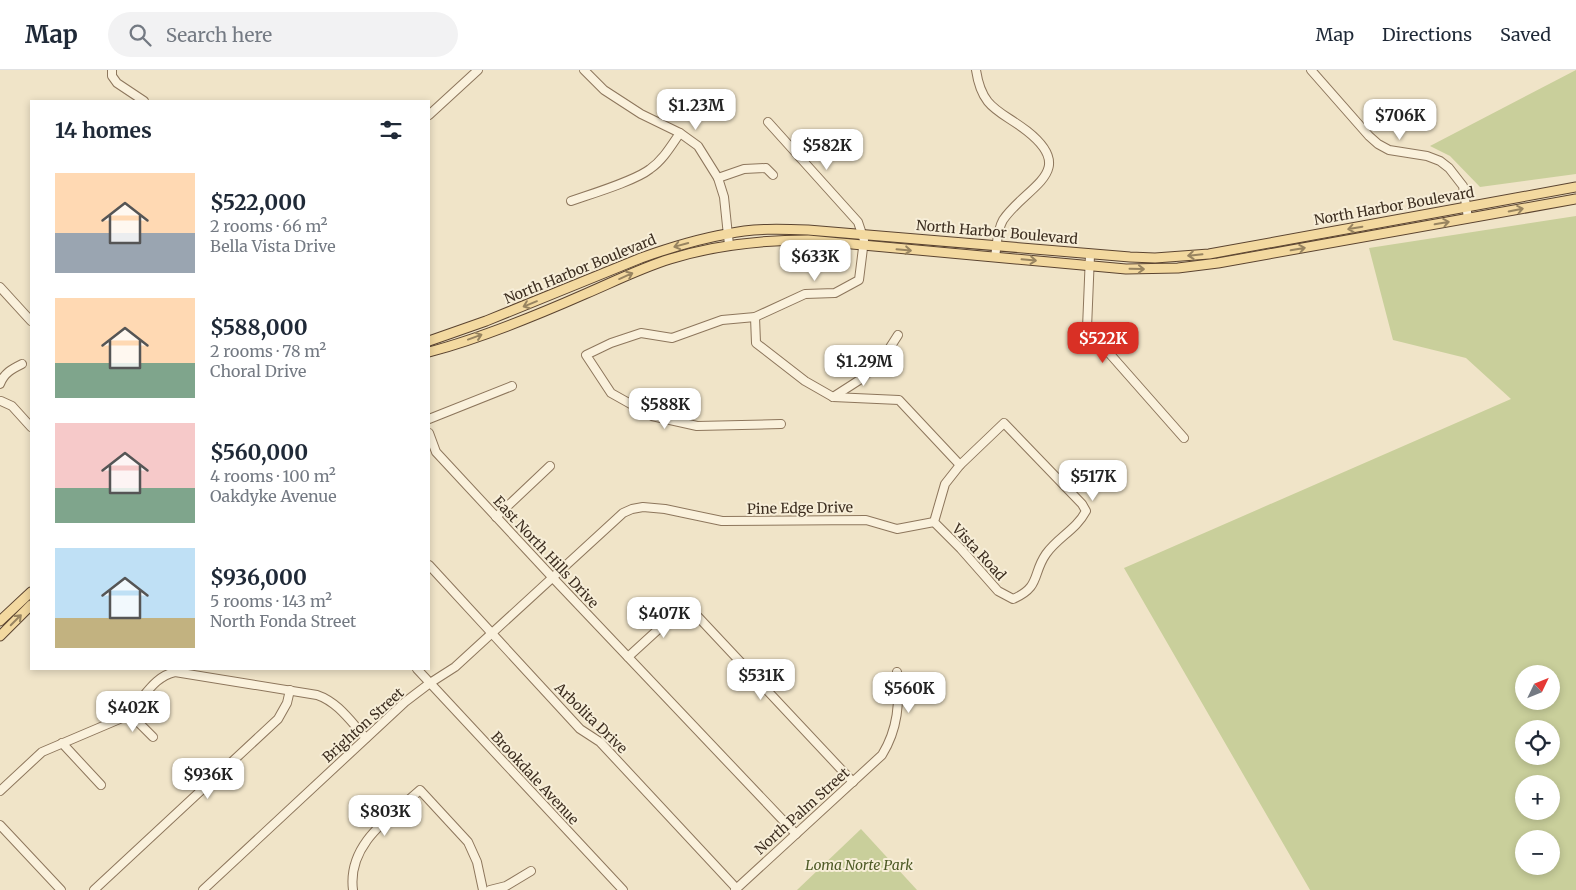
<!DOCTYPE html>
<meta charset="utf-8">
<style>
:root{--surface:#fff;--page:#f2f2f3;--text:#1f2937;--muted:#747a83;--line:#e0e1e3;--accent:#d93025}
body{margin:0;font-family:Merriweather,serif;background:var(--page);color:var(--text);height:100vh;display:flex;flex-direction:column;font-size:19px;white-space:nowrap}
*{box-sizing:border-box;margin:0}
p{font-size:16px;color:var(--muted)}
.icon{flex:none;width:28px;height:28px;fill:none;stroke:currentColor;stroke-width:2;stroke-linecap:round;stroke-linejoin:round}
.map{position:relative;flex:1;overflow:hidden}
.drawer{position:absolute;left:30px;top:30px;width:400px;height:570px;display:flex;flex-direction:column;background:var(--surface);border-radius:0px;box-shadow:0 2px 8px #0003}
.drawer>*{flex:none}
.needle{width:32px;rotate:47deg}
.buttons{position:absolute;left:1515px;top:595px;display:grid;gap:10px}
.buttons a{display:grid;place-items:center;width:45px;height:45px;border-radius:50%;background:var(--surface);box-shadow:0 2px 8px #0003;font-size:25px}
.price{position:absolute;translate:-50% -42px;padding:0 11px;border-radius:10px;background:#fff;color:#222;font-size:16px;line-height:32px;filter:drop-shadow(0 1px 2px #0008)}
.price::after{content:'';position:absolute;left:50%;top:30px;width:15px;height:11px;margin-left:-8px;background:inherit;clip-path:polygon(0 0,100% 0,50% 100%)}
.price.on{background:var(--accent);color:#fff}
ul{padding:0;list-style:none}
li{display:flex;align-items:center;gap:15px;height:125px;padding:0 25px}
li span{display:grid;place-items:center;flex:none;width:140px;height:100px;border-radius:0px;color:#555}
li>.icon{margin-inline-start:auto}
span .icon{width:60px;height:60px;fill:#fffc;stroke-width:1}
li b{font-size:21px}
h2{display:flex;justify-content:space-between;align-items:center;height:60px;padding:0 25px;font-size:21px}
header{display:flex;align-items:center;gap:30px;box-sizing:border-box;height:70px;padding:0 25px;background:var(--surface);border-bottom:1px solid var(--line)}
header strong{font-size:24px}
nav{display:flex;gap:28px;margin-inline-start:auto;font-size:18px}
.search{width:350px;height:45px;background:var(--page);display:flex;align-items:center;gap:12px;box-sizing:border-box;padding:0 18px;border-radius:28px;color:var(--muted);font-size:19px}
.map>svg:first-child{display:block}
.green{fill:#c9cf9b;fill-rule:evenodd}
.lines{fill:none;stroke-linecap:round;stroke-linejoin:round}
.minor-casing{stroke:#8d765c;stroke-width:10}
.major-casing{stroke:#5b4430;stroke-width:11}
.minor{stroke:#faf1dc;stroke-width:8}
.major{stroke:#f3d9a0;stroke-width:9}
.oneway{stroke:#988460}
.labels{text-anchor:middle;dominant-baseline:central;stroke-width:4;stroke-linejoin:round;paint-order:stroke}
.street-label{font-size:14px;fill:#3d2e20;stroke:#f7eed8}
.park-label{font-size:14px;font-style:italic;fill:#4d5a26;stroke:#f7eed8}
</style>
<header>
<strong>Map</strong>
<div class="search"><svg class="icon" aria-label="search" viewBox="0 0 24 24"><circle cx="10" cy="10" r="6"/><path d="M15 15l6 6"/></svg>Search here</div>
<nav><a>Map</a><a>Directions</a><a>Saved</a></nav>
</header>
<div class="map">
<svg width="1576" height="820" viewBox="0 0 1576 820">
<rect width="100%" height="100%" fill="#f0e4c8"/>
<!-- green -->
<g class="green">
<polygon points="1576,0 1576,104 1480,117 1450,86 1430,76"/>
<path d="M1576,146V820H1310L1124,498L1511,329L1466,288L1393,270L1369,178ZM1524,604H1551V631H1524ZM1524,659H1551V686H1524ZM1524,714H1551V741H1524ZM1524,769H1551V796H1524Z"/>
<polygon points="861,759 917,820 797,820"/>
</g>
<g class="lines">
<defs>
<g id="minor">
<polyline points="112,0 112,6 117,13 144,31"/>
<polyline points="584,0 604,20 641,44 680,63 698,76 718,108 724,127 729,175"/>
<path d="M976,0C982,40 1000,40 1027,61C1079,102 1026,116 1003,150C997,160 997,175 995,187"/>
<polyline points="1311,0 1369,66 1378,74 1389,80 1427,86 1440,91 1449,98 1463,116 1468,148"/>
<polyline points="429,45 478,0"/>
<polyline points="768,52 858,152 864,170 859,210 835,223 805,224 755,247 722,250 672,268 641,263 611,273 586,285 611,323 652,346 697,356 781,354"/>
<polyline points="718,108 744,99 766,98 773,105"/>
<path d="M571,131C591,124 635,111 650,99C663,90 671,76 680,63"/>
<polyline points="1090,185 1087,258 1184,368"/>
<polyline points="0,217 31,251"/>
<polyline points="755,247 756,273 805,311 833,327 899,330 960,395"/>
<path d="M0,314C4,303 12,299 22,294"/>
<polyline points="833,327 861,309 882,290 898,265"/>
<polyline points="1,331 12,336 31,357"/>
<polyline points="429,349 512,316"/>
<path d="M1004,353L1082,434L1086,441C1076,460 1058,467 1046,484C1032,504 1041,517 1013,529L998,521L961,479L934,452L945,414L960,395Z"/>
<polyline points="429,363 436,382 553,508 796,764"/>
<polyline points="496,447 550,396"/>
<polyline points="429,495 580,659 600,672 736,818"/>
<polyline points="628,587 686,534 853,712"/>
<polyline points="417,599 623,820"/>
<polyline points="129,643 153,667"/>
<polyline points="62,673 101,715"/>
<path d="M0,721L42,682L122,648C142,634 151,607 175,602L317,625C338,632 351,652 366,668"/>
<polyline points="0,755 61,820"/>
<polyline points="94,820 278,649 287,633 290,620"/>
<polyline points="203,820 405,632 430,613 455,597 623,443 632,439 643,437 665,439 722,451 866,450 897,459 934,452"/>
<path d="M353,820C347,774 390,747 420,720L468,772L477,792L483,820"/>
<polyline points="490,820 506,816 531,801"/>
<path d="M735,820L882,685C898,659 900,632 897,602"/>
</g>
<g id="major">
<path d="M429,271L486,251L641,188C669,178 698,169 727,164C753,158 782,159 808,160L1130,187L1155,188L1209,184L1576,117"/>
<path d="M429,282C482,268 535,246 585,224C613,212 641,198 670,189C715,175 761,170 808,170L1126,199L1178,198L1218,193L1576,129"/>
<polyline points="0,551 31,522"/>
<polyline points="0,566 31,535"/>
</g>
</defs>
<!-- minor casing -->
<use href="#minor" class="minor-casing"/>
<!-- major casing -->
<use href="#major" class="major-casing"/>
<!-- minor -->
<use href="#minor" class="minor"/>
<!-- major -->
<use href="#major" class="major"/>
</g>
<!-- one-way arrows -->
<defs><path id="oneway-shaft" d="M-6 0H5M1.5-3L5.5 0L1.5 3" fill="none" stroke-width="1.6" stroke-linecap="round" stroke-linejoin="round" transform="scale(1.25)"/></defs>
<g class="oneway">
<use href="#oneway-shaft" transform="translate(1516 140) rotate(-11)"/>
<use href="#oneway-shaft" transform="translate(1442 153) rotate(-10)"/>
<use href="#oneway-shaft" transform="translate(1355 158) rotate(170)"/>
<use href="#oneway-shaft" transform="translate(681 175) rotate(165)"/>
<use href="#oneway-shaft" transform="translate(1298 179) rotate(-10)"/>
<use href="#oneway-shaft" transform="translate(904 180) rotate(5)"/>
<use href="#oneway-shaft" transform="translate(1195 185) rotate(174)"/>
<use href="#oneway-shaft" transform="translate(1029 190) rotate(5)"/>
<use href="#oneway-shaft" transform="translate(1137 199) rotate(1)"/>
<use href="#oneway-shaft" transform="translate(626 206) rotate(-24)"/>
<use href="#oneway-shaft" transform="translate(530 234) rotate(158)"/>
<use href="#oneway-shaft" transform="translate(475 267) rotate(-20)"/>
<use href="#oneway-shaft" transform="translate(16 550) rotate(-45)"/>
</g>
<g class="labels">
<!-- street labels -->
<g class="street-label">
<text transform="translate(1394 136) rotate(-10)">North Harbor Boulevard</text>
<text transform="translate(997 162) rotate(5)">North Harbor Boulevard</text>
<text transform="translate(580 199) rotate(-22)">North Harbor Boulevard</text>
<text transform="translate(800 438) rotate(-1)">Pine Edge Drive</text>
<text transform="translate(546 482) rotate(47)">East North Hills Drive</text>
<text transform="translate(979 482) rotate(47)">Vista Road</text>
<text transform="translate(591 648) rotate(44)">Arbolita Drive</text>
<text transform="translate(363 655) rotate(-42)">Brighton Street</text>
<text transform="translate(535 708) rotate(47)">Brookdale Avenue</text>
<text transform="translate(802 741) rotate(-42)">North Palm Street</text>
</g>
<!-- park labels -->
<g class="park-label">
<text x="859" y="795">Loma Norte Park</text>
</g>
</g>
</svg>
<div class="buttons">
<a><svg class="needle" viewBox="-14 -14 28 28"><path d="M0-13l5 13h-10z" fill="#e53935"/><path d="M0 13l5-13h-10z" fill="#747a83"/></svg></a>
<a><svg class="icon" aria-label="locate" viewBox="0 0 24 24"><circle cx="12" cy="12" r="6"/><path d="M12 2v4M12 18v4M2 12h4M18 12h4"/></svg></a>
<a>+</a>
<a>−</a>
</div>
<b class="price" style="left:696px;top:61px">$1.23M</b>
<b class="price" style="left:1400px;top:71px">$706K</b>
<b class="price" style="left:827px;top:101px">$582K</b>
<b class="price" style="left:815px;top:212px">$633K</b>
<b class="price on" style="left:1103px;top:294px">$522K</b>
<b class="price" style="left:864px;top:317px">$1.29M</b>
<b class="price" style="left:665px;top:360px">$588K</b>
<b class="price" style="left:1093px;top:432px">$517K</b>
<b class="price" style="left:664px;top:569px">$407K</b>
<b class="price" style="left:761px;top:631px">$531K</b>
<b class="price" style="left:909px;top:644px">$560K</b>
<b class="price" style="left:133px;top:663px">$402K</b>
<b class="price" style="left:208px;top:730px">$936K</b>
<b class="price" style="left:385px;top:767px">$803K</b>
<section class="drawer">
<h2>14 homes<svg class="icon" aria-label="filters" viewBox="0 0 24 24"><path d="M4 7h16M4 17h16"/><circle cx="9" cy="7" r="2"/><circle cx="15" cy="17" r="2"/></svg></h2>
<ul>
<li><span style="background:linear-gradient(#ffd9b3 60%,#9aa5b1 0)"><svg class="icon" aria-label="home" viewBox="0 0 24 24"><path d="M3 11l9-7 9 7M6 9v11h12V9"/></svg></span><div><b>$522,000</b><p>2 rooms · 66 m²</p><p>Bella Vista Drive</p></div></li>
<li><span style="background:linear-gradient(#ffd9b3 65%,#7fa58c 0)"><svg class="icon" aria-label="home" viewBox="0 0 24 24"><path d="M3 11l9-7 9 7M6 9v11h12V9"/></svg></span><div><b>$588,000</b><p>2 rooms · 78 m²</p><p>Choral Drive</p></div></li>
<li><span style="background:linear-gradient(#f6c9c9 65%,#7fa58c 0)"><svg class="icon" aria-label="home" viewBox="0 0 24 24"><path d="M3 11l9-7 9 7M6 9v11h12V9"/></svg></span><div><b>$560,000</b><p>4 rooms · 100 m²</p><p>Oakdyke Avenue</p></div></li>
<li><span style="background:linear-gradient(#bfe0f5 70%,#c2b280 0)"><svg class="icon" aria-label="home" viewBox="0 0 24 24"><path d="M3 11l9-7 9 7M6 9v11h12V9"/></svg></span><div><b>$936,000</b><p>5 rooms · 143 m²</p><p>North Fonda Street</p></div></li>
</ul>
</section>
</div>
